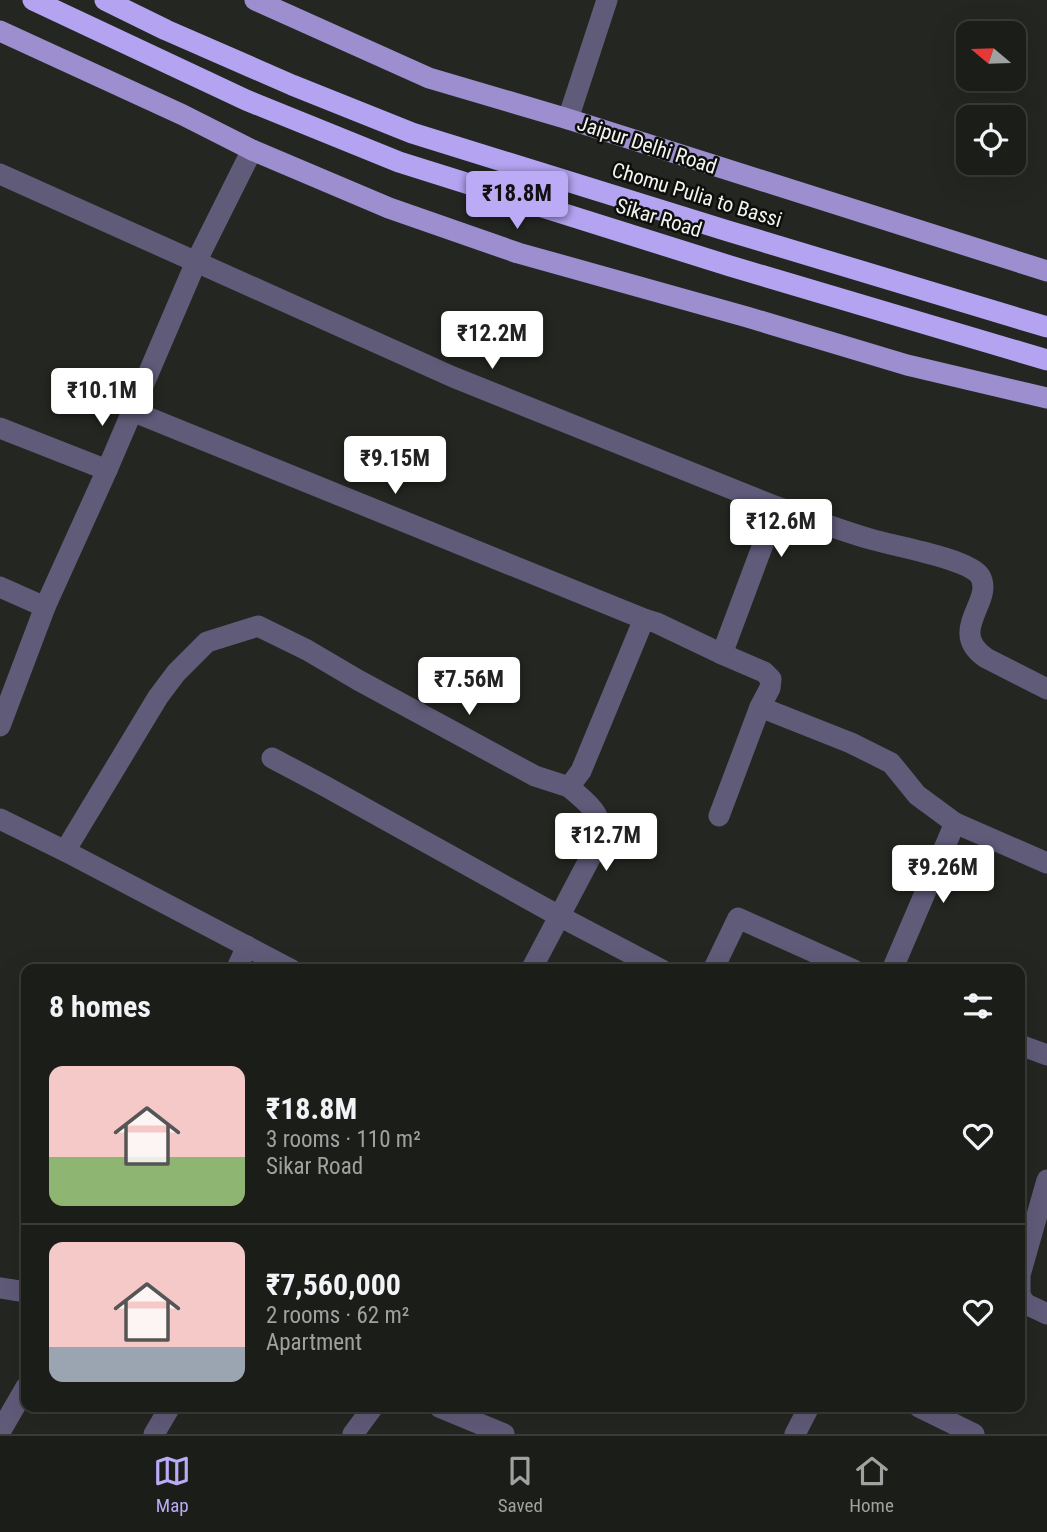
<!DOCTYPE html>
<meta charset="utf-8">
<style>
:root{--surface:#1b1d19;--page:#282a26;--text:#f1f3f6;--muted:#a0a2a2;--line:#393b38;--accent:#bbaaf6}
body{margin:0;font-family:"Roboto Condensed",sans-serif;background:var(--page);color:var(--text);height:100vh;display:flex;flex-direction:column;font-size:26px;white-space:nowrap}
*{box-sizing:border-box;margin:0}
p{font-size:23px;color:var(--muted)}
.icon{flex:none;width:38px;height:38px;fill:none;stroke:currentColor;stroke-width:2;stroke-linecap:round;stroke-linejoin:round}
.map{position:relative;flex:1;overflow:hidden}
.panel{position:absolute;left:21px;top:964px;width:1004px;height:448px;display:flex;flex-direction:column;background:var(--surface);border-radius:14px;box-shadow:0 7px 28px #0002,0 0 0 2px var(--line)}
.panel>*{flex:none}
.needle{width:46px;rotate:289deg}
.fabs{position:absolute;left:956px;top:21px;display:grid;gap:14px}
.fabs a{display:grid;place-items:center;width:70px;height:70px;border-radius:14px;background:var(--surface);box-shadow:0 7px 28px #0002,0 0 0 2px var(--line);font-size:35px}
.price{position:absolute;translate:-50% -60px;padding:0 16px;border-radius:7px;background:#fff;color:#222;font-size:23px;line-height:46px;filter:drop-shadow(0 2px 4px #0008)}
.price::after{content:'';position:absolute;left:50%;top:42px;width:21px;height:16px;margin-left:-10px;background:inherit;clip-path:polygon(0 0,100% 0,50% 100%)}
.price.current{background:var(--accent);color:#111}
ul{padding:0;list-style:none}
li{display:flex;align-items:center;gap:21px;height:175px;padding:0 28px}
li+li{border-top:2px solid var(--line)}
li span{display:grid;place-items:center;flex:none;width:196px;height:140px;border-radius:14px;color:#555}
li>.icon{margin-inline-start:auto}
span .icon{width:84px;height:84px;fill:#fffc;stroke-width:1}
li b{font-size:30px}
h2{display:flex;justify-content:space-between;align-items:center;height:84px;padding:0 28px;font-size:30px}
.tabs{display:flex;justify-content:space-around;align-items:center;height:98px;border-top:2px solid var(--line);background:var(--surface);font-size:19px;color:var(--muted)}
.tabs a{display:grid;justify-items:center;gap:4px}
.tabs .current{color:var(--accent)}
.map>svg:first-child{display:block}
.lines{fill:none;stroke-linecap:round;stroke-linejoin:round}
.minor{stroke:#615b7a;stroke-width:21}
.major{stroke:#9d8ecf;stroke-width:21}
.highway{stroke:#b4a3f1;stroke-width:21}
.labels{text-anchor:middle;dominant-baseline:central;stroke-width:5;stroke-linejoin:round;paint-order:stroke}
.street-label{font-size:21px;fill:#f3f5f1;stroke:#0e0f0d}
</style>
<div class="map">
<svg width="1047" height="1434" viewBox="0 0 1047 1434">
<rect width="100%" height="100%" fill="#242721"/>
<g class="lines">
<!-- minor -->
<g class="minor">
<polyline points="568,119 607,0"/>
<polyline points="0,174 453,377 777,507"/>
<polyline points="132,411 644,619"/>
<polyline points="0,428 107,470"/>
<polyline points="0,587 45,607"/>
<path d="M1047,689L986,658C946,631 995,601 980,576C969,559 895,546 874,540C841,531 809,518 777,507L722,654L764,672L771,679L770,688L760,707L851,743L891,763L917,795L955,823L1047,863"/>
<polyline points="0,726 45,607 107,470 196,262 252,150"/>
<polyline points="272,758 323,785 559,916 662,970"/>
<polyline points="719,816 760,707"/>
<polyline points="0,819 65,851 292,970"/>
<polyline points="65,851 158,697 176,673 207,642 258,626 307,650 358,680 535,776 569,787 581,771 644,619 657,623 722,654"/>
<polyline points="236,970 247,946"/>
<path d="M531,970L598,843C606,814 588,804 569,787"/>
<polyline points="713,970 738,918 854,970"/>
<polyline points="892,970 955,823"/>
<polyline points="1020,1045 1047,1055"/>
<polyline points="0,1288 26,1292"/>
<polyline points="1020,1294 1020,1275 1047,1180"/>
<polyline points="1020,1296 1026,1304 1047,1314"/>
<polyline points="439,1407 504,1434"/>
<polyline points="919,1407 974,1434"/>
<polyline points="0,1432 26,1387"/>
<polyline points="154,1434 170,1407"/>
<polyline points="353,1434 373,1407"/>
<polyline points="795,1434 809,1407"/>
</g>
<!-- major -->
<g class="major">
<polyline points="255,0 429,78 568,119 1047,271"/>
<polyline points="0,31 183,115 252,150 389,208 518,253 747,317 907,365 1047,398"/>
</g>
<!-- highway -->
<g class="highway">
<polyline points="33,0 246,100 399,162 730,266 1047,360"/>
<polyline points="105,0 166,30 292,85 412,133 728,231 1047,327"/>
</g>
</g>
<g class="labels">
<!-- street labels -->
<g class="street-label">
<text transform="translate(647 145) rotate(18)">Jaipur Delhi Road</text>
<text transform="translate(697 195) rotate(17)">Chomu Pulia to Bassi</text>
<text transform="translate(659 218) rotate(17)">Sikar Road</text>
</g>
</g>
</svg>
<div class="fabs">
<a><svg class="needle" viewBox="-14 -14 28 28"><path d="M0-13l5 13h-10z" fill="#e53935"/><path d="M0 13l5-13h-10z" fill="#a0a2a2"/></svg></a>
<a><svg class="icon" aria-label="locate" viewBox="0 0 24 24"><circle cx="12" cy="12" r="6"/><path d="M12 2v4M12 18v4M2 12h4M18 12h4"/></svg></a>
</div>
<b class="price current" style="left:517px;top:231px">₹18.8M</b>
<b class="price" style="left:492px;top:371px">₹12.2M</b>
<b class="price" style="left:102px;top:428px">₹10.1M</b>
<b class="price" style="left:395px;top:496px">₹9.15M</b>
<b class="price" style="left:781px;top:559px">₹12.6M</b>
<b class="price" style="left:469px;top:717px">₹7.56M</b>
<b class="price" style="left:606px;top:873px">₹12.7M</b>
<b class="price" style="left:943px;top:905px">₹9.26M</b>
<section class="panel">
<h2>8 homes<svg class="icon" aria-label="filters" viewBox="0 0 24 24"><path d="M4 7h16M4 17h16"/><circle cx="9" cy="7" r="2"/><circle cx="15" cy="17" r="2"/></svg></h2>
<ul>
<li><span style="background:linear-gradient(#f6c9c9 65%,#8fb573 0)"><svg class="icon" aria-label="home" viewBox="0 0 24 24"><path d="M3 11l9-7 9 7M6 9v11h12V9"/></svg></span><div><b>₹18.8M</b><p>3 rooms · 110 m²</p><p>Sikar Road</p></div><svg class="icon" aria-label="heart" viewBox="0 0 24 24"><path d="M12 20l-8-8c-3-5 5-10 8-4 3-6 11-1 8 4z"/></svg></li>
<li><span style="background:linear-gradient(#f6c9c9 75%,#9aa5b1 0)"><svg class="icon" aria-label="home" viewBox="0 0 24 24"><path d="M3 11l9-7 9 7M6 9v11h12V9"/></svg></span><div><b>₹7,560,000</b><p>2 rooms · 62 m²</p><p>Apartment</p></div><svg class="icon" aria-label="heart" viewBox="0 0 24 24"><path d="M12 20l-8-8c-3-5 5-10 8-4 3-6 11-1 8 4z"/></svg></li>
</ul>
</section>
</div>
<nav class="tabs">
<a class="current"><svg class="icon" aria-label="map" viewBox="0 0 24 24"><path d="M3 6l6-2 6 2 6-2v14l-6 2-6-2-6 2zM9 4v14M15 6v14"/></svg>Map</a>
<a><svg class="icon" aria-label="saved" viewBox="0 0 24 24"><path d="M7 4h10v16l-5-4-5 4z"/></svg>Saved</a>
<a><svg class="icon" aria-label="home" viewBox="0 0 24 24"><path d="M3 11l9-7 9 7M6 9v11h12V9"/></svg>Home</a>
</nav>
